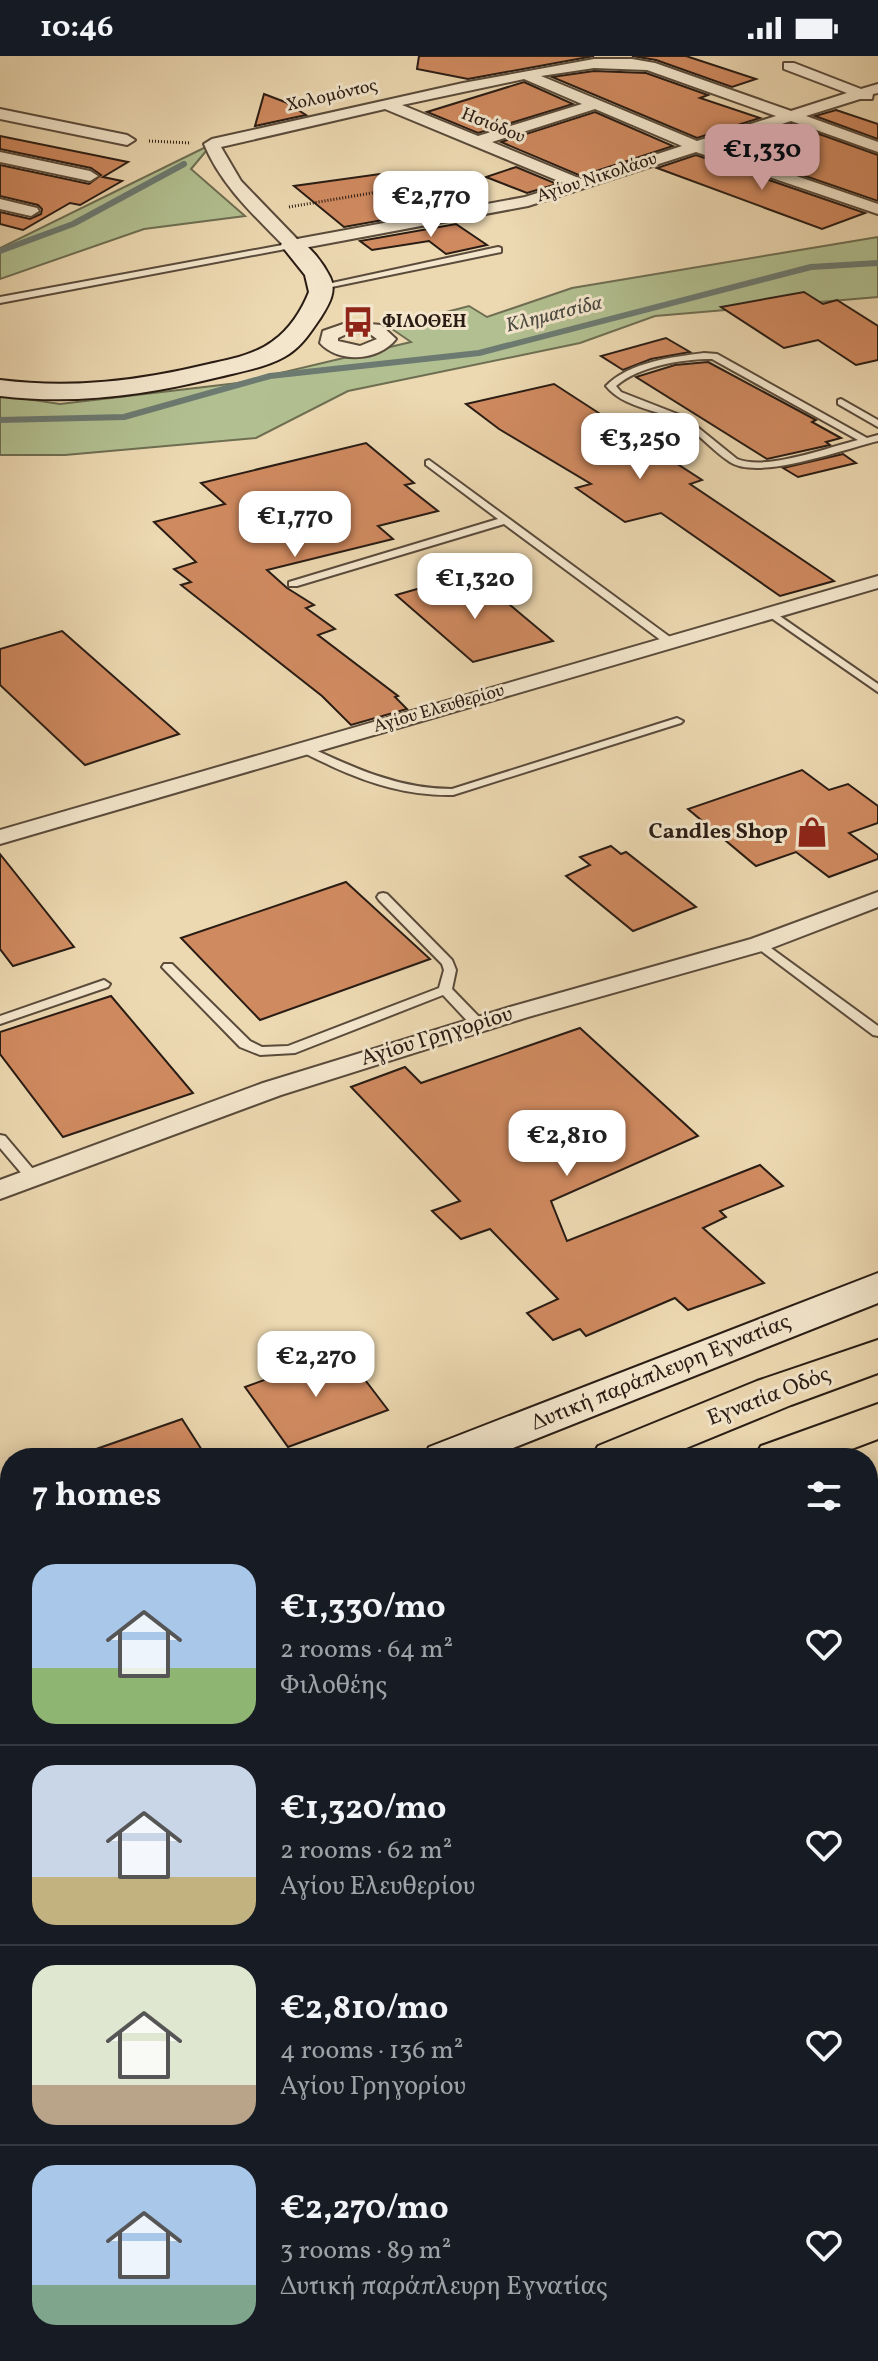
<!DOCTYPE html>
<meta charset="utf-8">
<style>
:root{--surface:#171b24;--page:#20242c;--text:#f1f3f6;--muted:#9ea1a6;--line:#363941;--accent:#c59692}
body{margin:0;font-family:Vollkorn,serif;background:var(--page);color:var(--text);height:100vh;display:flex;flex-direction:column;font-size:30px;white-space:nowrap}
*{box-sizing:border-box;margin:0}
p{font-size:26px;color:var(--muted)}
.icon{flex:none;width:44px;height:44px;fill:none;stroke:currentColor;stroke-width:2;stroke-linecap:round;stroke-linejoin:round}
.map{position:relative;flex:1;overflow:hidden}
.drawer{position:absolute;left:0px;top:1392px;width:878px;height:914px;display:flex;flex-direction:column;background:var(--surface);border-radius:32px 32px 0 0;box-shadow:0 4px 20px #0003}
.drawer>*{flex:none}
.price{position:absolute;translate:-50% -68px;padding:0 18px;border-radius:16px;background:#fff;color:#222;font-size:26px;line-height:52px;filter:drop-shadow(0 2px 4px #0008)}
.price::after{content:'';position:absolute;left:50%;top:48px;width:24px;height:18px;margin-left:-12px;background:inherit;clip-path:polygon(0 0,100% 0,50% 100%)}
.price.selected{background:var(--accent);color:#111}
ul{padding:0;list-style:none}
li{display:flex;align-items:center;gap:24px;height:200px;padding:0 32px}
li+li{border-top:2px solid var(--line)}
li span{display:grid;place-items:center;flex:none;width:224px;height:160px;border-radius:24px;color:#555}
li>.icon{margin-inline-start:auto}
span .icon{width:96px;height:96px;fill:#fffc;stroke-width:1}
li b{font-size:34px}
h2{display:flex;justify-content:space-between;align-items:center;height:96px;padding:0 32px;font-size:34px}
.status{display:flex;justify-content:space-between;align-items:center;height:56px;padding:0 40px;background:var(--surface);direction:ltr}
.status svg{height:22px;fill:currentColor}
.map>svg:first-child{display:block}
.green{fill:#b2c091;stroke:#6e6e52;stroke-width:2}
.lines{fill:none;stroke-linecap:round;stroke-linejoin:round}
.stream{stroke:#6c7a71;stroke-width:6}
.building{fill:#d08a60;stroke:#291c14;stroke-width:2}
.lane-casing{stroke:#5a4b3b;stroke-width:4}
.street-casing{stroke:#5a4b3b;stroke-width:4}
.secondary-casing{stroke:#291c14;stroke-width:4}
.highway-casing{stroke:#291c14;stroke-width:4}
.path{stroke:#291c14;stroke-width:3;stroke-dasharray:1 2;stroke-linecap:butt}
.lane{fill:#f3e6cc;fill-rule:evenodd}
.street{fill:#f3e6cc;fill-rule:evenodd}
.secondary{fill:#f3e6cc;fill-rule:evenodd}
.highway{fill:#ecd8b1;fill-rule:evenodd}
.labels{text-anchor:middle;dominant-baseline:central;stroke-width:6;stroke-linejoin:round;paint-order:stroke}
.far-street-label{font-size:18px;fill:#291c14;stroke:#f3e6cc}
.far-poi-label{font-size:18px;font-weight:bold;fill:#291c14;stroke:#f3e6cc;text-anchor:start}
.far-water-label{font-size:20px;font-style:italic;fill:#4b4b42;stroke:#f3e6cc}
.poi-label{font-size:22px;font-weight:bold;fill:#291c14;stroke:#f3e6cc;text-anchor:end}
.street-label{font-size:22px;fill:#291c14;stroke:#f3e6cc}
</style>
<div class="status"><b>10:46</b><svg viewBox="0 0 49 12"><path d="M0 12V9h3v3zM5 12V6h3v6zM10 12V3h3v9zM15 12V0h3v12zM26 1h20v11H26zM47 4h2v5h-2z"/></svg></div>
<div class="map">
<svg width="878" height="2305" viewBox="0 0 878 2305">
<rect width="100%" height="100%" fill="#ecd8b1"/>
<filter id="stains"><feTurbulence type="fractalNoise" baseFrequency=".0025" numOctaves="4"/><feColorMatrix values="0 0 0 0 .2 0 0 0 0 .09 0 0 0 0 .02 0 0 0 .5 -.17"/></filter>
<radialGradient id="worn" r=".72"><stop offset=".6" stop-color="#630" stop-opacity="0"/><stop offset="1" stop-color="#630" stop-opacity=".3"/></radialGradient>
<!-- green -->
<g class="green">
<polygon points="212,88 191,113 245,160 144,173 0,223 0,192"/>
<polygon points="878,181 878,241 655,260 580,287 348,335 256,382 65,399 0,399 0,339 60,348 238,327 411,286 389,271 469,250 487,261 572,232"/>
<polygon points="868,1587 878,1598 878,2305 540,2305 562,2296 700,2296 704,2302 713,2296 868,2296"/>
</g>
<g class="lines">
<!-- stream -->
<g class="stream">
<polyline points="0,195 73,168 184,108"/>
<polyline points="0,364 124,361 270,320 479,297 811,211 878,207"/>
</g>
</g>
<!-- building -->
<g class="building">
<polygon points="419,0 594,0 468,23 417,13"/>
<polygon points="632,0 686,0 756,23 732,31 656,4"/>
<polygon points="594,15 646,17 708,39 700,42 760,62 697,82 552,21"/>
<polygon points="524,26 573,48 478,77 427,56"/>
<polygon points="264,38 285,46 306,59 255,70"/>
<polygon points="836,54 878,68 878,83 815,60"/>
<polygon points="595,56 673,90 581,120 501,86"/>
<polygon points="791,68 878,99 878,145 721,91"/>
<polygon points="0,80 128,106 103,121 122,125 80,149 70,147 23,174 0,168 0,156 30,163 41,158 42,153 38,149 0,140 0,109 89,128 101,119 91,112 0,93"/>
<polygon points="696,99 865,157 822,173 657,112"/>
<polygon points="516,111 557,128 527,137 486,121"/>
<polygon points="380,118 428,156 344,171 294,130"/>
<polygon points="456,168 487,189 446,198 429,185 372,194 360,185"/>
<polygon points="804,236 823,248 837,244 878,270 878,304 856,309 818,284 784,292 721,251"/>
<polygon points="666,282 690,296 651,303 623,314 601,300"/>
<polygon points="708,306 816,364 812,366 841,382 826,386 830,389 767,403 636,321 675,309"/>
<polygon points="554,328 702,424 690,428 834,525 780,540 661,457 625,466 576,432 591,428 499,373 466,348"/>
<polygon points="366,387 414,427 405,429 438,455 378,470 393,483 267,514 287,532 314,549 306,552 335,573 318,579 398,640 395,641 407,653 351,669 322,640 181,529 191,526 174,513 196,506 154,466 225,448 201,427"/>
<polygon points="843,398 856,407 798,421 783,412"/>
<polygon points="485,528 553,585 473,606 396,539 431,529 442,539"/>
<polygon points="62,575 179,678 85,709 0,629 0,593"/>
<polygon points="802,714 829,734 848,728 878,750 878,767 849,777 878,799 878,803 829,821 796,796 756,810 688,753"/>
<polygon points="611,790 621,798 626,796 696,851 633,875 566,820 590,809 580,801"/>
<polygon points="0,798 74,891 13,910 0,893"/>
<polygon points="346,826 430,903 260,964 181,882"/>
<polygon points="111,940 193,1037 63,1081 0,998 0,976"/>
<polygon points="580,972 698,1080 551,1145 567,1185 760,1109 783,1130 720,1155 726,1161 703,1172 764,1227 688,1254 675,1242 586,1280 580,1273 553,1284 527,1257 558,1243 490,1173 461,1183 432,1155 460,1145 351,1031 405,1011 421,1027"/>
<polygon points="343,1295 388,1354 288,1391 245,1331"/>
<polygon points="182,1363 207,1402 83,1402 82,1398"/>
</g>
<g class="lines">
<defs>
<g id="lane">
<polygon points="293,187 297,189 296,191 0,247 0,241"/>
<polygon points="498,191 501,192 501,196 322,233 318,230"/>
<path d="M704,297L717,298L867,382L878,379V385C844,393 759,425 730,406C711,394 696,374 677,364C654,353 623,351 606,330C629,306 673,301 704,297ZM712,303L858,384C826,392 766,415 737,403L685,361L621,336L616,330C639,310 682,303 712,303Z"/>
<polygon points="841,343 878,364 878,371 838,348 838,344"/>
<polygon points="429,404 674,584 674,588 666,588 504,468 297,530 289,530 289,526 498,463 426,409 426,405"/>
<polygon points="771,554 878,628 878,636 767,559 767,555"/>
<path d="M677,662L683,665L681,667L453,739C409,740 370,728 331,710C320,704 307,700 297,692L299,690H307C354,712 399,733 452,733Z"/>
<polygon points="383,837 387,838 452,904 456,914 452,933 483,965 484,968 483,971 473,971 443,939 295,997 260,999 240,991 162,911 164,908 172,908 250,985 262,991 288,990 439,932 444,914 442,908 379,844 377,841 379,838"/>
<polygon points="760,884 878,970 878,980 873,979 756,891 754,888 756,885"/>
<polygon points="104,924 110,928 108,931 0,968 0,960"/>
<polygon points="0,1079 5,1080 38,1119 40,1122 38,1125 28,1125 0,1092"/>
<polygon points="10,2166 10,2184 0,2188 0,2170"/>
<polygon points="10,2233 10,2253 0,2257 0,2237"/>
</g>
<g id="street">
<path d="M594,3H632L655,7L791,55L847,37L784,13V7H794L861,33L878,28V37L873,38L872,43H860L806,60L878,86V96L791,65L712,91L878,148V158L696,96L528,150L293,194L287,193C256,161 221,130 204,88L212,83L463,27ZM594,12L647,14L776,60L697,85L541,20ZM524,23L582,48L478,80L402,49ZM385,53L566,128L525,141L297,183L241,125L221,91ZM595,53L682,90L581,123L492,86Z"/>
<polygon points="0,53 127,79 135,84 127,89 0,63"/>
<polygon points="0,96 90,115 98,120 90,125 0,106"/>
<polygon points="0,143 37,152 39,155 31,160 0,153"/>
<path d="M349,266L381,269L396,283C379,305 339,308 320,287L323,275ZM351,276L370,278L377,283L360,290L338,285V282Z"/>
<polygon points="878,520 878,532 0,788 0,774"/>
<polygon points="878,836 878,851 769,893 528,961 281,1039 0,1143 0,1124 263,1027 510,951 751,883"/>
</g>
<g id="secondary">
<path d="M293,182C308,186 323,207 330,221C337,235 329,248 321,261C312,274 303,289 289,298C269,311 243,315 219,321C146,339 76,349 0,340V324C72,333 139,325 209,308C231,303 254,299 273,285C289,274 302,254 309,236L305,219L281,189L285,184Z"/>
<polygon points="878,1217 878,1247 488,1402 423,1402 429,1391"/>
<polygon points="878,1457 878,1493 868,1496 868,1460"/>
<polygon points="10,1557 10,1594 0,1597 0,1560"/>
<polygon points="10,1877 10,1923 0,1926 0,1880"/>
</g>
<g id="highway">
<polygon points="878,1284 878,1317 791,1349 662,1402 591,1402 598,1390 757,1325"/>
<polygon points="878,1348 878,1383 828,1402 754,1402 761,1390"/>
<polygon points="10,1628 10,1671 0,1674 0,1632"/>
<polygon points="10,1721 10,1767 0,1770 0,1724"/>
<polygon points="10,1793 10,1840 0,1843 0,1796"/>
</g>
</defs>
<!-- lane casing -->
<use href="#lane" class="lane-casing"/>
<!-- street casing -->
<use href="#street" class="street-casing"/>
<!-- secondary casing -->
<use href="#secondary" class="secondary-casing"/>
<!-- highway casing -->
<use href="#highway" class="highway-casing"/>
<!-- path -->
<g class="path">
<polyline points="149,85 191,87"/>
<polyline points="289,151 407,131 419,145"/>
</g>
<!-- lane -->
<use href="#lane" class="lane"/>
<!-- street -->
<use href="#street" class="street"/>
<!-- secondary -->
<use href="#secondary" class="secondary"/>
<!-- highway -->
<use href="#highway" class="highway"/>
</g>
<!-- icons -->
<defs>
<symbol id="bus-bare" viewBox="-9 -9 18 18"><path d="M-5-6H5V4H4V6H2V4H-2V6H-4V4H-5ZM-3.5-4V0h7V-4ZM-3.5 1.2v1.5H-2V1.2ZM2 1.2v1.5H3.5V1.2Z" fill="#8f2418" stroke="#f3e6cc" stroke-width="2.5" paint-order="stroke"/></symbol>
<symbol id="shop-bare" viewBox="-9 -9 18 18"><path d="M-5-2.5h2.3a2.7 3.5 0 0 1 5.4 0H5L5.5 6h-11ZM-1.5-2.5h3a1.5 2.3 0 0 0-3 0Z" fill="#8f2418" stroke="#f3e6cc" stroke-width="2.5" paint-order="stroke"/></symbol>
</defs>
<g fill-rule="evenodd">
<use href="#bus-bare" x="336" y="244" width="44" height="44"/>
<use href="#shop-bare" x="790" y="754" width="44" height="44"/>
</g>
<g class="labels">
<!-- far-street labels -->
<g class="far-street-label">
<text transform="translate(332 40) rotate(-13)">Χολομόντος</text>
<text transform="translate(493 70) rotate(22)">Ησιόδου</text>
<text transform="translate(597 122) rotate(-18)">Αγίου Νικολάου</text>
<text transform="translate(439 653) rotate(-16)">Αγίου Ελευθερίου</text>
</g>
<!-- far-poi labels -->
<g class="far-poi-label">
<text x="382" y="266">ΦΙΛΟΘΕΗ</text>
</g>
<!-- far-water labels -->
<g class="far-water-label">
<text transform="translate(554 259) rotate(-14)">Κληματσίδα</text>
</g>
<!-- poi labels -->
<g class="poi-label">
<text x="788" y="776">Candles Shop</text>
</g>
<!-- street labels -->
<g class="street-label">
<text transform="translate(437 981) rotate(-17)">Αγίου Γρηγορίου</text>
<text transform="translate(661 1317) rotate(-22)">Δυτική παράπλευρη Εγνατίας</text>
<text transform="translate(769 1341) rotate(-21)">Εγνατία Οδός</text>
</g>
</g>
<rect width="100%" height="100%" filter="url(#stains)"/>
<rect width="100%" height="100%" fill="url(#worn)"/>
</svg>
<b class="price selected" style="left:762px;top:136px">€1,330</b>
<b class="price" style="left:431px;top:183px">€2,770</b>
<b class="price" style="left:640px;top:425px">€3,250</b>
<b class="price" style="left:295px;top:503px">€1,770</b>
<b class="price" style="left:475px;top:565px">€1,320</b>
<b class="price" style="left:567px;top:1122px">€2,810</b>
<b class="price" style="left:316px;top:1343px">€2,270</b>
<section class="drawer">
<h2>7 homes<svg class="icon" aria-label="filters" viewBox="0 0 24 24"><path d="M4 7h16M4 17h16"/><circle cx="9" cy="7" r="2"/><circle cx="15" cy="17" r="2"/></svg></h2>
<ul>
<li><span style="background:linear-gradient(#a9c7e8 65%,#8fb573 0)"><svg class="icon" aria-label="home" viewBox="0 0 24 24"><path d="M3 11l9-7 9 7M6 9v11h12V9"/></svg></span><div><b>€1,330/mo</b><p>2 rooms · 64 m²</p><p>Φιλοθέης</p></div><svg class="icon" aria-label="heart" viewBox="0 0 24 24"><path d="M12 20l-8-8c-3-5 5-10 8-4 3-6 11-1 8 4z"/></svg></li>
<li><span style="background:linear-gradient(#c9d6e8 70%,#c2b280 0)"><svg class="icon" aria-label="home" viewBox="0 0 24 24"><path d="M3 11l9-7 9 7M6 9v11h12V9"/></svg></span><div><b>€1,320/mo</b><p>2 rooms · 62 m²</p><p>Αγίου Ελευθερίου</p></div><svg class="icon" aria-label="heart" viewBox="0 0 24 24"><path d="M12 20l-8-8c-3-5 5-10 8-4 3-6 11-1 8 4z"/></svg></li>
<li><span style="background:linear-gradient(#dfe7d0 75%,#b9a48a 0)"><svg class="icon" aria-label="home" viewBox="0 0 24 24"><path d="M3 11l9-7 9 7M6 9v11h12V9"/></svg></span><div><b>€2,810/mo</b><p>4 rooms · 136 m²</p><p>Αγίου Γρηγορίου</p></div><svg class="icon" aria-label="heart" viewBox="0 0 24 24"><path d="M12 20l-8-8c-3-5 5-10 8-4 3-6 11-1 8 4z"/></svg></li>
<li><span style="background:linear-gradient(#a9c7e8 75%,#7fa58c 0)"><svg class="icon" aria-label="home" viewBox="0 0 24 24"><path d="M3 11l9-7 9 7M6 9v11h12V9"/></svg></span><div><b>€2,270/mo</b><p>3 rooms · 89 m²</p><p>Δυτική παράπλευρη Εγνατίας</p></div><svg class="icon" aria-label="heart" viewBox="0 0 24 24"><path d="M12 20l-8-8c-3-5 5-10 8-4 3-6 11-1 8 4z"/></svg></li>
</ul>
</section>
</div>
